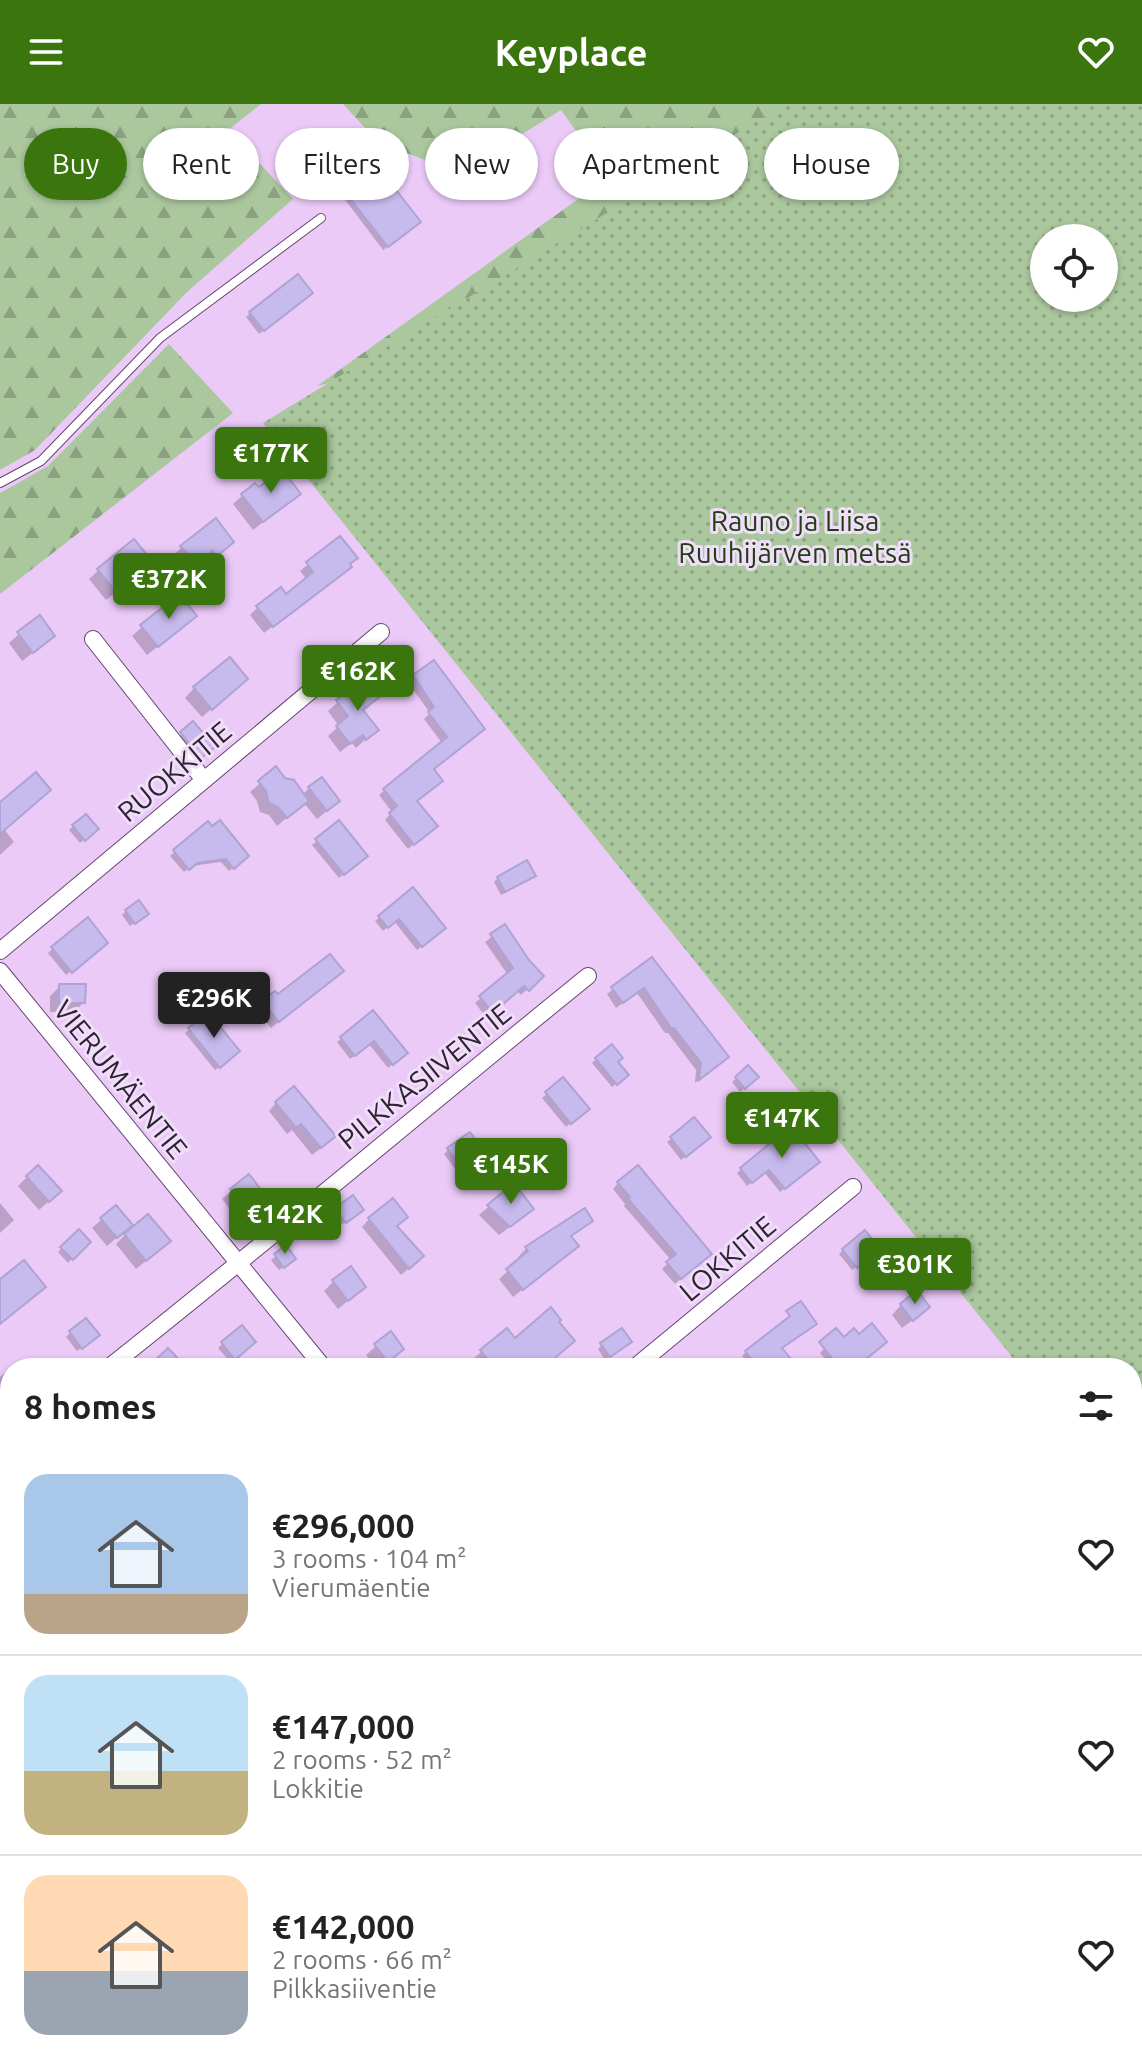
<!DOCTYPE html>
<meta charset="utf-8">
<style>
:root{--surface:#fff;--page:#f2f2f2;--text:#222;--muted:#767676;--line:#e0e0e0;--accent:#3a760d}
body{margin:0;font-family:Ubuntu,sans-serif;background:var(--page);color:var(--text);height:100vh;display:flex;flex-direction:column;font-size:30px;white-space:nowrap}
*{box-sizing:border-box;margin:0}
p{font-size:26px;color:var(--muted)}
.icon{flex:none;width:44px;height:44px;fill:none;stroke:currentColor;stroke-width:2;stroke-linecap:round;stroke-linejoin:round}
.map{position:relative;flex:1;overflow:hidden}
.drawer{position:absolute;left:0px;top:1254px;width:1142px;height:712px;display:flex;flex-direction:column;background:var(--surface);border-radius:32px 32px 0 0;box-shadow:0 2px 6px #0004}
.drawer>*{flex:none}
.top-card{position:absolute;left:24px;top:24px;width:1094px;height:72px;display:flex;gap:16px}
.controls{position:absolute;left:1030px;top:120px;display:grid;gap:16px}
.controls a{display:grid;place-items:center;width:88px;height:88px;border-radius:50%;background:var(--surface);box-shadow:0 2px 6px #0004;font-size:40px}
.price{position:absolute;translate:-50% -68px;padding:0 18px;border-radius:8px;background:var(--accent);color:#fff;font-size:26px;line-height:52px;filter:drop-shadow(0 2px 4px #0008)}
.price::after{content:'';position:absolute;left:50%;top:48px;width:24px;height:18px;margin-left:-12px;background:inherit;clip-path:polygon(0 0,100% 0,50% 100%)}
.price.current{background:#222;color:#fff}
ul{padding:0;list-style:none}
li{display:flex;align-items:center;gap:24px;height:200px;padding:0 24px}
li+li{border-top:2px solid var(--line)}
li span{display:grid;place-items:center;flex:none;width:224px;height:160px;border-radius:24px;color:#555}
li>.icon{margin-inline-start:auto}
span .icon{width:96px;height:96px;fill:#fffc;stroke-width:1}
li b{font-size:34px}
h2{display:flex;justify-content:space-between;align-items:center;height:96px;padding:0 24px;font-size:34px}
.pill{padding:0 28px;border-radius:36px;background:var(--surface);box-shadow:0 2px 6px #0004;font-size:28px;line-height:72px}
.pill.current{background:var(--accent);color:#fff}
header{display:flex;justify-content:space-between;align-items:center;height:104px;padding:0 24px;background:var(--accent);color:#fff;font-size:36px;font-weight:600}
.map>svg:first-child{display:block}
.forest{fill:url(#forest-firs)}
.park{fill:url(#park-dots);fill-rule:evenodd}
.shadow{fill:#0003}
.building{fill:#c7baed;stroke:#afa2d4;stroke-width:2}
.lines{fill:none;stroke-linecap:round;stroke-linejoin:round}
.lane-casing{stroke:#64476f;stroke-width:10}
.street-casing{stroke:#64476f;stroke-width:18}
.lane{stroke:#fff;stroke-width:8}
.street{stroke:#fff;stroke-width:16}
.labels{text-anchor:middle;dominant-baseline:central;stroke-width:6;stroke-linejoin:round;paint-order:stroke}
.park-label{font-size:28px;fill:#223f11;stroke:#f0ddf9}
.street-label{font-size:28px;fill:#2d2132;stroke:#f0ddf9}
</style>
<header><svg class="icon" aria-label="menu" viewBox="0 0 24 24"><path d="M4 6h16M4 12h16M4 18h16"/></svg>Keyplace<svg class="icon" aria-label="heart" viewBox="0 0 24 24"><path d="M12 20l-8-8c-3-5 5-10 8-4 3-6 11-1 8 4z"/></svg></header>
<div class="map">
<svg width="1142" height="1966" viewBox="0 0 1142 1966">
<defs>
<pattern id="forest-firs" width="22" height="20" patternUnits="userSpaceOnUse" patternTransform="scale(2)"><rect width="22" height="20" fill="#aac79d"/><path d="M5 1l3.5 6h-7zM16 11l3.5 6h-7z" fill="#8ba181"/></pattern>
<pattern id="park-dots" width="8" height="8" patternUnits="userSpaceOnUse" patternTransform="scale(2)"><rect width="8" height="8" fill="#aac79d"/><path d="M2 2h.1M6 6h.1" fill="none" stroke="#8ba181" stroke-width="1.8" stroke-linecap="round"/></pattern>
</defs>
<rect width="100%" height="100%" fill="#ebcaf8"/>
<!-- forest -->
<g class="forest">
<polygon points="0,0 261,0 228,26 293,95 187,188 35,346 0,366"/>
<polygon points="343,0 1142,0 618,206 317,282 609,73 561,6 459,69 378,38"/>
<polygon points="169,240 233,309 0,490 0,389 48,362"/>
<polygon points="0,1639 10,1654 10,1956 228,1956 235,1966 0,1966"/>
</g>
<!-- park -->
<path class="park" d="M785,0H1142V1414L1132,1402V1264H1021L263,319ZM1044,134H1104V194H1044Z"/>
<!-- shadow -->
<g class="shadow">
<polygon points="344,85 414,122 383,146 340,89"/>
<polygon points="306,193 259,230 246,213 250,209"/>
<polygon points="259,386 298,390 253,426 233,400 243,391"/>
<polygon points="340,434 348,461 342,470 264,529 250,511 258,503 286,493 307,476 300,467"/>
<polygon points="182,443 223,447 206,460 202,455 187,468 173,452"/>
<polygon points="99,466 141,467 106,496 89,475"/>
<polygon points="185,521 147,551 132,532 142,523"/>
<polygon points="19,530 43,541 22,557 9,539"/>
<polygon points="414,572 483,625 431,665 415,698 430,727 408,745 385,716 392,708 379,691 442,639 424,615 430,609 408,578"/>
<polygon points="194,584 236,584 202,613 185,594"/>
<polygon points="338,598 361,607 376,626 356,644 352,639 340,648 328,632 339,622 328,607"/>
<polygon points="193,620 212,643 196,657 178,634"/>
<polygon points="276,665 302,691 309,684 328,706 317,715 304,699 277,722 269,711 260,708 257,697 250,688"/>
<polygon points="0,701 4,725 14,738 0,751"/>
<polygon points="339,719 362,755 339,774 312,741"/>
<polygon points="208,720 243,756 229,767 221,758 191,762 184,768 170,752"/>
<polygon points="73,722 92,729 80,739 69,726"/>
<polygon points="498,774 529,776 501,791 494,778"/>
<polygon points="413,786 439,828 417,846 394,817 383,827 375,817"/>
<polygon points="126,807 142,814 130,822 122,811"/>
<polygon points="87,816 102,843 66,871 48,849"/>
<polygon points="505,823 527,857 541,872 521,891 517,887 486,913 475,899 508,871 485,838"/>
<polygon points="652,856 721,958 695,979 696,966 668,929 665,929 637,889 616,904 607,890"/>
<polygon points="334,875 271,924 256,906 264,898 277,893"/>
<polygon points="60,882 83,899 74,908 50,908 50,892"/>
<polygon points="373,908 402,953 388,964 369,940 350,955 337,938"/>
<polygon points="208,910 233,951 215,966 185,929"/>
<polygon points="596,955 626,970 612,983 592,959"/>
<polygon points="748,964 756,973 740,988 732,978"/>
<polygon points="563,976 583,1009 566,1023 542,994"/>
<polygon points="276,999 326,1040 312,1051 292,1026 287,1030 269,1007"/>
<polygon points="694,1016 704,1037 681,1056 667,1038"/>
<polygon points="791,1025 813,1061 780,1088 764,1068 747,1082 737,1069"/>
<polygon points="448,1046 482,1058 461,1073 444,1050"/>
<polygon points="27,1073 50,1096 39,1106 18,1082"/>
<polygon points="618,1079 704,1155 675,1180 662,1165 671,1156 624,1102 625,1100 613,1085"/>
<polygon points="513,1082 522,1114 499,1131 479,1111"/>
<polygon points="232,1086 254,1101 237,1114 222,1095"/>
<polygon points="0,1099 14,1116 0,1129"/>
<polygon points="336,1105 357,1110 341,1121 332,1110"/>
<polygon points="102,1115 121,1130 107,1142 92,1124"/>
<polygon points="369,1115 395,1122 414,1160 401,1171 362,1123"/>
<polygon points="591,1117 570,1134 577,1142 568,1151 513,1193 499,1175 520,1156 518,1153 526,1145"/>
<polygon points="78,1128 88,1138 68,1159 58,1148"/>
<polygon points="125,1131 159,1146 136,1165 116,1140"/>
<polygon points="286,1144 290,1159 279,1166 271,1156"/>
<polygon points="843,1146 874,1149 852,1166 839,1150"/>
<polygon points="333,1178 364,1183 338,1205 324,1187"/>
<polygon points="901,1201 918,1212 902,1224 892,1211"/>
<polygon points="70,1229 93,1235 77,1247 66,1233"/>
<polygon points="838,1229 853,1264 833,1264 820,1249"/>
<polygon points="253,1238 230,1258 218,1244 222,1240"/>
<polygon points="602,1241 625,1242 605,1256 598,1245"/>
<polygon points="376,1242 392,1254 380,1264 377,1264 366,1251"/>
<polygon points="780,1244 775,1264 749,1264 742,1252 746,1248"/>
<polygon points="482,1247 542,1264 478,1264 472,1256"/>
<polygon points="10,1265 10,1288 4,1293 0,1288 0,1273"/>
<polygon points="1132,1454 1138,1462 1132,1468"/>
<polygon points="1142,1737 1142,1804 1132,1792 1132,1745"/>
<polygon points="1132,1866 1142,1878 1132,1887"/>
<polygon points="414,1956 451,1956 440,1966 422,1966"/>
<polygon points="794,1956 800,1956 808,1966 782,1966"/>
<polygon points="950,1956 962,1956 955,1962"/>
<polygon points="1045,1956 1074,1956 1082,1966 1033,1966"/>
</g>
<!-- building -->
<g class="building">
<polygon points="375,59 421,118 388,143 342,84"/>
<polygon points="298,170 313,189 264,227 249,208"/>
<polygon points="282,365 301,390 263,418 241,390 255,379 259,383"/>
<polygon points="216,414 234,438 216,453 212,447 198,460 180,442"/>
<polygon points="340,432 358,454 350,460 352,463 273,523 256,502 281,483 286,490 313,468 306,458"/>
<polygon points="134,435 153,458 116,488 97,465"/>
<polygon points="180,490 197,512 158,543 140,521"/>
<polygon points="40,511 55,532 33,549 17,528"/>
<polygon points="230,553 248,575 212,606 193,583"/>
<polygon points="434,556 485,625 434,665 443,677 417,697 438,722 414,741 389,709 397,702 383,685 447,633 428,608 434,603 413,571"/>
<polygon points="371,576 382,591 363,606 379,626 366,636 363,631 350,640 336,622 348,612 336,596 348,587 351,591"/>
<polygon points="193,617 215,643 201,654 180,628"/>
<polygon points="276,662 285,674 294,676 309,697 287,714 278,703 269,699 266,687 258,677"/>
<polygon points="36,668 51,686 0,730 0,698"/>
<polygon points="322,673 340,697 327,707 308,683"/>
<polygon points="86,710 99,725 85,737 72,721"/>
<polygon points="220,716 249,752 234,765 226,755 198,759 189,766 173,746 208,717 212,722"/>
<polygon points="339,716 368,752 344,771 315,735"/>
<polygon points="527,756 536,772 505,788 497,773"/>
<polygon points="413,783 446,824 422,843 399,815 388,824 378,812"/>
<polygon points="139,796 149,810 135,820 125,806"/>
<polygon points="88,813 108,839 72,869 51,843"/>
<polygon points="505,820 529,856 544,872 529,887 524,882 493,909 479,892 513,864 490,830"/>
<polygon points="330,850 344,867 279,918 262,897 275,887 278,890"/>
<polygon points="652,853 729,953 699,976 701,959 674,924 671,924 644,884 623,899 611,883"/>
<polygon points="59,880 86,880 85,899 59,899"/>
<polygon points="373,906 408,949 393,961 374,937 355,952 340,933"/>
<polygon points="208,908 240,947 220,964 188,924"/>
<polygon points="612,940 623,954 618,958 629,971 617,981 595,954"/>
<polygon points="748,961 759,973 745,985 735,973"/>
<polygon points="563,973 590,1005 571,1020 545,988"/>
<polygon points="294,982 336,1032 321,1044 301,1020 296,1024 275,998"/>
<polygon points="694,1013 711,1033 686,1053 670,1033"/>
<polygon points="791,1022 820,1058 785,1085 769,1066 752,1079 740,1064"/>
<polygon points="470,1028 489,1054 466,1070 447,1044"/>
<polygon points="38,1061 62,1087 49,1098 26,1072"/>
<polygon points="638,1061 712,1150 681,1175 666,1158 676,1150 628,1095 630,1093 617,1078"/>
<polygon points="249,1070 265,1091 248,1106 230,1085"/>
<polygon points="514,1079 534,1105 510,1123 487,1101"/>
<polygon points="353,1091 364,1106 346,1119 335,1104"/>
<polygon points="393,1094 408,1113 397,1122 424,1152 409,1165 368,1114"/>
<polygon points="116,1101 133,1121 117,1134 100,1114"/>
<polygon points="585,1104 593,1117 571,1132 579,1142 523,1186 506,1165 528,1147 525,1143"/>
<polygon points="148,1110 171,1137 146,1157 124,1130"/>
<polygon points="79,1125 91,1138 73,1156 60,1143"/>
<polygon points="865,1126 880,1145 857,1164 842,1145"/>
<polygon points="286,1141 296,1155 284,1164 274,1150"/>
<polygon points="24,1156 46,1183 0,1220 0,1175"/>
<polygon points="351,1162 366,1183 348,1197 332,1176"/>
<polygon points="917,1186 930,1203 913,1217 900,1200"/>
<polygon points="801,1197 817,1220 782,1244 798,1264 758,1264 745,1247 790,1212 786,1207"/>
<polygon points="551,1203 561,1216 559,1218 575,1237 543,1264 495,1264 480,1246 507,1224 515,1234"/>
<polygon points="86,1214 100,1231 82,1245 69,1227"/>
<polygon points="872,1219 887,1238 855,1264 840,1264 819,1238 836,1224 844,1233 854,1224 859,1230"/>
<polygon points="242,1221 256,1238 235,1256 221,1238"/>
<polygon points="622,1224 632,1238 610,1253 600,1239"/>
<polygon points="391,1227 404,1245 388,1258 374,1240"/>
<polygon points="168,1244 187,1264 147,1264"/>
</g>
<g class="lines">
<defs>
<polyline id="lane" points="0,379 41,357 160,234 321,114"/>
<g id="street">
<polyline points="93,535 204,676"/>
<polyline points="0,847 381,528"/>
<polyline points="0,867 324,1264"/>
<path d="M108,1264C270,1136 427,1002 588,872"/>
<polyline points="634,1264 853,1083"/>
<polyline points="0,1350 10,1342"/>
<polyline points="1132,1711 1142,1703"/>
<polyline points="542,1956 550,1966"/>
<polyline points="887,1956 895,1966"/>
</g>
</defs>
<!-- lane casing -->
<use href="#lane" class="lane-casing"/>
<!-- street casing -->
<use href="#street" class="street-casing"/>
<!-- lane -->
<use href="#lane" class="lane"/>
<!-- street -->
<use href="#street" class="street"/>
</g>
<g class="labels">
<!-- park labels -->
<g class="park-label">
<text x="795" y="416">Rauno ja Liisa<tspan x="795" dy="32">Ruuhijärven metsä</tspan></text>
</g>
<!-- street labels -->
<g class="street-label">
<text transform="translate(174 667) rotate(-40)">RUOKKITIE</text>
<text transform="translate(424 972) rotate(-39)">PILKKASIIVENTIE</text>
<text transform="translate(121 975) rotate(51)">VIERUMÄENTIE</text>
<text transform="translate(727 1154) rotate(-40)">LOKKITIE</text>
</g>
</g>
</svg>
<div class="controls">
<a><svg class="icon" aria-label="locate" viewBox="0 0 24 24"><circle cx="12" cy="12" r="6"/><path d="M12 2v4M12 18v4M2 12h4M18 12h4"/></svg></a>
</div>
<b class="price" style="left:271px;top:391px">€177K</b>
<b class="price" style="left:169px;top:517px">€372K</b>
<b class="price" style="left:358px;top:609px">€162K</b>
<b class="price current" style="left:214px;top:936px">€296K</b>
<b class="price" style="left:782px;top:1056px">€147K</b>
<b class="price" style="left:511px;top:1102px">€145K</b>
<b class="price" style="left:285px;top:1152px">€142K</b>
<b class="price" style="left:915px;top:1202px">€301K</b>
<div class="top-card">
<a class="pill current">Buy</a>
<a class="pill">Rent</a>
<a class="pill">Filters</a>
<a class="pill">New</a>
<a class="pill">Apartment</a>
<a class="pill">House</a>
</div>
<section class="drawer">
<h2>8 homes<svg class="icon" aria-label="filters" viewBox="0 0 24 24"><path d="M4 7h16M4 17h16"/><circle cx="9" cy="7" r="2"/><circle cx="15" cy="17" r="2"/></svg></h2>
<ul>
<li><span style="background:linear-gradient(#a9c7e8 75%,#b9a48a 0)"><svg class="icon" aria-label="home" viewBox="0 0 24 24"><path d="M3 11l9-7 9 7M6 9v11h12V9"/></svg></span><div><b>€296,000</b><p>3 rooms · 104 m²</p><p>Vierumäentie</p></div><svg class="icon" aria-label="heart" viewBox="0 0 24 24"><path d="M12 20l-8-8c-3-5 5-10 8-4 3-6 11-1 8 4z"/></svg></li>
<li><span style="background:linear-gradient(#bfe0f5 60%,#c2b280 0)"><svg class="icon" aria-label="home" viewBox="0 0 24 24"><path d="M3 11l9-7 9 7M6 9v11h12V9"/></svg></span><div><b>€147,000</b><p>2 rooms · 52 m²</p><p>Lokkitie</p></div><svg class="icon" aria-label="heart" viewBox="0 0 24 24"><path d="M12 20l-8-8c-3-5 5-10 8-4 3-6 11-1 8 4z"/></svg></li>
<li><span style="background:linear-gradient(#ffd9b3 60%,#9aa5b1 0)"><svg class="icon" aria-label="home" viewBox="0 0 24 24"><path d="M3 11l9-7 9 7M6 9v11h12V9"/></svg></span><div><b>€142,000</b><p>2 rooms · 66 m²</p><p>Pilkkasiiventie</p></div><svg class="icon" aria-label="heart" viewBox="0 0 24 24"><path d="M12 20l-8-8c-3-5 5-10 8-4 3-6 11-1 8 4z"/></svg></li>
</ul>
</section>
</div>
